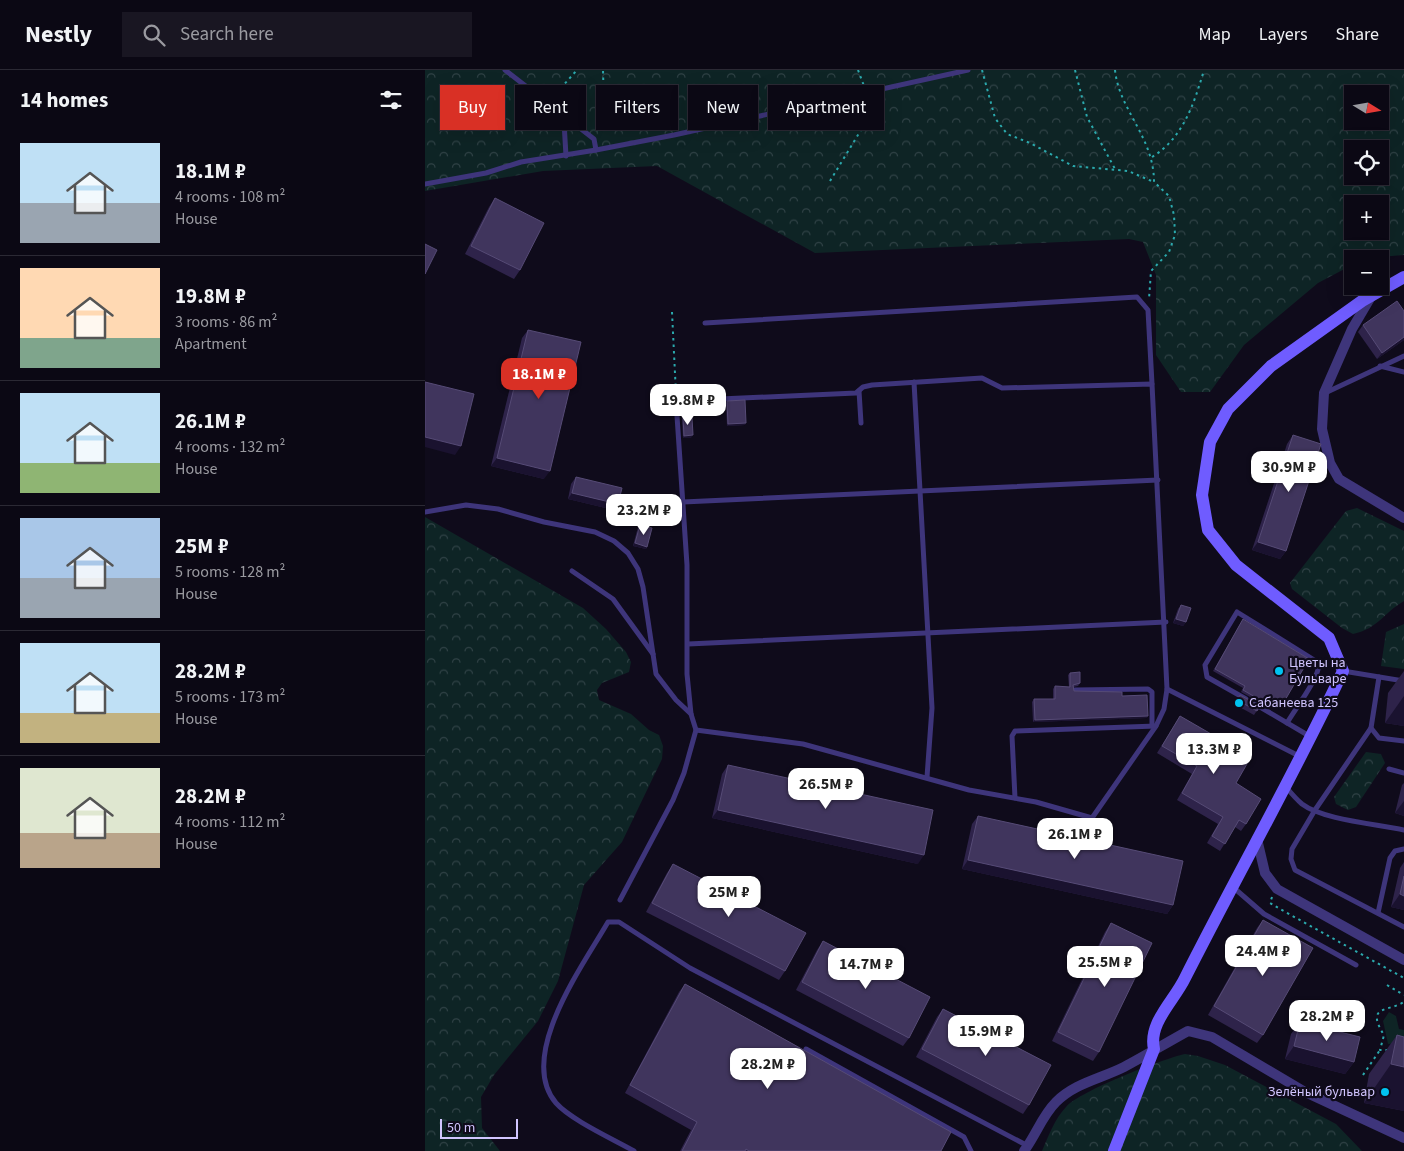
<!DOCTYPE html>
<meta charset="utf-8">
<style>
:root{--surface:#0b0814;--page:#191622;--text:#f1f3f6;--muted:#9a9aa0;--line:#2b2934;--accent:#d93025}
body{margin:0;font-family:"Source Sans 3",sans-serif;background:var(--page);color:var(--text);height:100vh;display:flex;flex-direction:column;font-size:19px;white-space:nowrap}
*{box-sizing:border-box;margin:0}
p{font-size:16px;color:var(--muted)}
.icon{flex:none;width:28px;height:28px;fill:none;stroke:currentColor;stroke-width:2;stroke-linecap:round;stroke-linejoin:round}
.map{position:relative;flex:1;overflow:hidden}
.panel{display:flex;flex-direction:column;background:var(--surface);width:425px}
.panel>*{flex:none}
.hud{position:absolute;left:15px;top:15px;width:475px;height:45px;display:flex;gap:10px}
.needle{width:32px;rotate:101deg}
.buttons{position:absolute;left:919px;top:15px;display:grid;gap:10px}
.buttons a{display:grid;place-items:center;width:45px;height:45px;border-radius:0px;background:var(--surface);box-shadow:0 5px 20px #0002,0 0 0 1px var(--line);font-size:25px}
.scale{position:absolute;left:15px;bottom:12px;width:78px;box-sizing:border-box;padding-left:5px;border:2px solid #d1c5ff;border-top:0;font-size:14px;line-height:18px;white-space:nowrap;color:#d1c5ff;-webkit-text-stroke:4px #0f0b1b;paint-order:stroke}
.price{position:absolute;translate:-50% -42px;padding:0 11px;border-radius:10px;background:#fff;color:#222;font-size:16px;line-height:32px;filter:drop-shadow(0 1px 2px #0008)}
.price::after{content:'';position:absolute;left:50%;top:30px;width:15px;height:11px;margin-left:-8px;background:inherit;clip-path:polygon(0 0,100% 0,50% 100%)}
.price.selected{background:var(--accent);color:#fff}
ul{padding:0;list-style:none}
li{display:flex;align-items:center;gap:15px;height:125px;padding:0 20px}
li+li{border-top:1px solid var(--line)}
li span{display:grid;place-items:center;flex:none;width:140px;height:100px;border-radius:0px;color:#555}
li>.icon{margin-inline-start:auto}
span .icon{width:60px;height:60px;fill:#fffc;stroke-width:1}
li b{font-size:21px}
h2{display:flex;justify-content:space-between;align-items:center;height:60px;padding:0 20px;font-size:21px}
.tag{padding:0 18px;border-radius:0px;background:var(--surface);box-shadow:0 5px 20px #0002,0 0 0 1px var(--line);font-size:18px;line-height:45px}
.tag.selected{background:var(--accent);color:#fff}
header{display:flex;align-items:center;gap:30px;box-sizing:border-box;height:70px;padding:0 25px;background:var(--surface);border-bottom:1px solid var(--line)}
header strong{font-size:24px}
nav{display:flex;gap:28px;margin-inline-start:auto;font-size:18px}
.search{width:350px;height:45px;background:var(--page);display:flex;align-items:center;gap:12px;box-sizing:border-box;padding:0 18px;border-radius:0px;color:var(--muted);font-size:19px}
main{display:flex;flex:1;min-height:0}
.map>svg:first-child{display:block}
.green{fill:#0e2425}
.forest{fill:url(#forest-crowns);fill-rule:evenodd}
.lines{fill:none;stroke-linecap:round;stroke-linejoin:round}
.path{stroke:#2ba9ad;stroke-width:2;stroke-dasharray:2.5 4;stroke-linecap:butt}
.lane{stroke:#3e357b;stroke-width:5}
.street{stroke:#3e357b;stroke-width:10}
.secondary{stroke:#6f5cff;stroke-width:12}
.wall{fill:#2e234a}
.shaded-wall{fill:#1a122f}
.building{fill:#40355d;stroke:#564b76}
.poi-dot{fill:#00c3f0;stroke:#0f0b1b;stroke-width:2}
.labels{text-anchor:middle;dominant-baseline:central;stroke-width:4.5;stroke-linejoin:round;paint-order:stroke}
.poi-label{font-size:14px;fill:#d1c5ff;stroke:#0f0b1b;text-anchor:start}
</style>
<header>
<strong>Nestly</strong>
<div class="search"><svg class="icon" aria-label="search" viewBox="0 0 24 24"><circle cx="10" cy="10" r="6"/><path d="M15 15l6 6"/></svg>Search here</div>
<nav><a>Map</a><a>Layers</a><a>Share</a></nav>
</header>
<main>
<section class="panel">
<h2>14 homes<svg class="icon" aria-label="filters" viewBox="0 0 24 24"><path d="M4 7h16M4 17h16"/><circle cx="9" cy="7" r="2"/><circle cx="15" cy="17" r="2"/></svg></h2>
<ul>
<li><span style="background:linear-gradient(#bfe0f5 60%,#9aa5b1 0)"><svg class="icon" aria-label="home" viewBox="0 0 24 24"><path d="M3 11l9-7 9 7M6 9v11h12V9"/></svg></span><div><b>18.1M ₽</b><p>4 rooms · 108 m²</p><p>House</p></div></li>
<li><span style="background:linear-gradient(#ffd9b3 70%,#7fa58c 0)"><svg class="icon" aria-label="home" viewBox="0 0 24 24"><path d="M3 11l9-7 9 7M6 9v11h12V9"/></svg></span><div><b>19.8M ₽</b><p>3 rooms · 86 m²</p><p>Apartment</p></div></li>
<li><span style="background:linear-gradient(#bfe0f5 70%,#8fb573 0)"><svg class="icon" aria-label="home" viewBox="0 0 24 24"><path d="M3 11l9-7 9 7M6 9v11h12V9"/></svg></span><div><b>26.1M ₽</b><p>4 rooms · 132 m²</p><p>House</p></div></li>
<li><span style="background:linear-gradient(#a9c7e8 60%,#9aa5b1 0)"><svg class="icon" aria-label="home" viewBox="0 0 24 24"><path d="M3 11l9-7 9 7M6 9v11h12V9"/></svg></span><div><b>25M ₽</b><p>5 rooms · 128 m²</p><p>House</p></div></li>
<li><span style="background:linear-gradient(#bfe0f5 70%,#c2b280 0)"><svg class="icon" aria-label="home" viewBox="0 0 24 24"><path d="M3 11l9-7 9 7M6 9v11h12V9"/></svg></span><div><b>28.2M ₽</b><p>5 rooms · 173 m²</p><p>House</p></div></li>
<li><span style="background:linear-gradient(#dfe7d0 65%,#b9a48a 0)"><svg class="icon" aria-label="home" viewBox="0 0 24 24"><path d="M3 11l9-7 9 7M6 9v11h12V9"/></svg></span><div><b>28.2M ₽</b><p>4 rooms · 112 m²</p><p>House</p></div></li>
</ul>
</section>
<div class="map">
<svg width="979" height="1081" viewBox="0 0 979 1081">
<defs>
<pattern id="forest-crowns" width="20" height="18" patternUnits="userSpaceOnUse" patternTransform="scale(1.25)"><rect width="20" height="18" fill="#0e2425"/><path d="M2 6a3 3 0 1 1 6 0M12 15a3 3 0 1 1 6 0" fill="none" stroke="#304246"/></pattern>
</defs>
<rect width="100%" height="100%" fill="#0f0b1b"/>
<!-- green -->
<polygon class="green" points="964,942 971,946 974,959 979,960 979,973 963,974 958,951"/>
<!-- forest -->
<g class="forest">
<path d="M0,0H979V185L928,189L927,195L893,213L819,275L785,322H756L731,285V205L718,172L704,169L390,183L232,96L118,101L0,121ZM928,24H955V51H928ZM928,79H955V106H928ZM928,134H955V161H928Z"/>
<path d="M932,438L979,461V531C957,544 954,558 928,564L917,558L867,519L865,513L921,441Z"/>
<polygon points="0,447 158,538 181,559 201,582 206,592 204,602 177,613 172,620 174,630 206,644 224,660 234,665 238,676 237,689 197,772 159,815 133,911 113,951 69,1005 56,1027 57,1058 75,1081 0,1081"/>
<polygon points="979,554 979,599 956,596 961,562"/>
<polygon points="941,682 956,684 960,693 931,737 923,740 911,734 909,727"/>
<path d="M760,984L773,986L800,995L911,1054L937,1081H617C624,1065 629,1050 641,1037C655,1021 737,989 760,984Z"/>
</g>
<g class="lines">
<!-- path -->
<g class="path">
<polyline points="433,0 439,16"/>
<polyline points="557,0 570,48 582,64 605,73 648,96 703,101 729,112"/>
<polyline points="650,0 662,47 690,99"/>
<path d="M690,0C694,40 729,67 729,112L744,126L749,145L750,165L744,182L726,201L724,229"/>
<polyline points="127,28 152,0"/>
<polyline points="172,61 179,38 178,0"/>
<path d="M727,87C758,68 769,34 779,0"/>
<polyline points="405,111 439,55 442,31"/>
<polyline points="247,242 251,324"/>
<polyline points="847,827 845,833 855,839 979,908"/>
<polyline points="962,915 979,925"/>
<path d="M963,980H955L959,965C940,935 963,942 979,932"/>
<polyline points="938,1005 955,980"/>
</g>
<!-- lane -->
<g class="lane">
<polyline points="133,42 139,52 141,86"/>
<polyline points="171,80 249,65 543,0"/>
<polyline points="0,114 61,103 96,92 171,80 169,69 80,0"/>
<polyline points="280,253 712,227 723,240 727,314"/>
<polyline points="955,296 979,302"/>
<polyline points="489,312 507,638 502,707"/>
<polyline points="434,321 436,353"/>
<polyline points="900,323 979,286"/>
<polyline points="258,432 733,410"/>
<polyline points="0,442 41,435 73,439 119,452 170,462 189,471 203,483 213,499 218,517 231,604 251,630 266,644"/>
<polyline points="147,501 188,529 228,584"/>
<polyline points="263,574 741,552"/>
<polyline points="918,601 979,611"/>
<polyline points="954,607 946,658 954,668 979,671"/>
<polyline points="650,620 723,619 727,622 727,656"/>
<path d="M821,629L782,607L780,595L812,542L894,593C895,607 870,639 862,653"/>
<polyline points="830,634 886,667"/>
<polyline points="946,658 890,740 867,779 866,789 870,800 979,857"/>
<polyline points="271,660 378,674 544,720 611,732 667,748 731,656 739,639 742,619"/>
<polyline points="964,699 979,703"/>
<path d="M861,717C866,723 871,729 877,734C898,750 953,754 979,760"/>
<polyline points="590,728 587,666 590,661 731,656"/>
<polyline points="809,818 839,844 931,895"/>
<polyline points="195,830 248,730 259,703 271,660 266,644 262,604 262,495 251,331 431,323 438,317 447,315 557,308 577,318 727,314 742,619 876,687"/>
<polyline points="953,843 965,788 970,781 979,779"/>
<polyline points="381,979 539,1067 546,1081"/>
<path d="M209,1081C188,1069 146,1050 131,1033C91,986 159,894 183,852H194L265,898L603,1076"/>
</g>
<!-- street -->
<g class="street">
<polyline points="947,225 927,259 899,323 897,359 905,393 914,409 979,448"/>
<polyline points="832,769 840,803 852,819 979,890"/>
<path d="M599,1081C611,1065 617,1046 631,1032C650,1013 675,1009 699,997C720,986 741,973 763,961L787,967L880,1022L979,1068"/>
</g>
<!-- secondary -->
<path class="secondary" d="M689,1081L729,979C723,953 749,931 760,908C812,805 869,705 918,601L904,568L811,495L783,460L777,425L785,372L803,339L846,296L937,231L979,207"/>
</g>
<!-- wall -->
<g class="wall">
<polygon points="70,128 95,200 89,209 40,184 64,137"/>
<polygon points="938,255 979,270 952,289 933,262"/>
<polygon points="103,260 119,409 66,396 97,268"/>
<polygon points="302,331 320,355 302,356 301,333"/>
<polygon points="258,347 266,368 258,368 257,349"/>
<polygon points="868,365 861,481 855,489 827,480 862,374"/>
<polygon points="151,407 193,434 189,440 143,429 146,414"/>
<polygon points="215,455 222,477 221,479 208,476 213,457"/>
<polygon points="756,535 761,552 758,556 748,553 753,539"/>
<polygon points="818,549 884,589 854,639 838,630 836,633 816,622 818,618 788,601"/>
<polygon points="979,601 979,656 960,653 963,623"/>
<polygon points="645,603 655,613 653,616 648,617 649,621 697,626 722,648 608,652 607,632 609,629 628,629 628,619 630,616 644,617 643,605"/>
<polygon points="815,625 835,636 829,645 809,634"/>
<polygon points="755,646 811,713 821,754 816,761 810,757 795,781 782,773 793,754 752,730 767,704 732,683"/>
<polygon points="303,695 493,794 287,748 297,704"/>
<polygon points="979,713 979,746 970,743 977,715"/>
<polygon points="553,746 748,835 742,844 537,799 547,754"/>
<polygon points="979,792 979,840 966,837 975,798"/>
<polygon points="248,794 360,901 354,910 221,842 242,803"/>
<polygon points="838,850 838,965 832,973 783,945 832,858"/>
<polygon points="686,853 674,982 668,991 627,971 680,862"/>
<polygon points="398,871 484,968 478,976 371,920 392,880"/>
<polygon points="260,914 516,1081 255,1081 266,1060 200,1023 254,922"/>
<polygon points="518,939 604,1035 598,1044 491,987 512,947"/>
<polygon points="875,952 929,992 920,1004 860,989 866,964"/>
<polygon points="972,965 979,967 979,1041 939,1033 944,1004"/>
</g>
<!-- shaded-wall -->
<g class="shaded-wall">
<polygon points="979,267 979,270 952,289 957,283"/>
<polygon points="321,353 320,355 302,356 303,354"/>
<polygon points="268,365 266,368 258,368 259,366"/>
<polygon points="0,367 36,376 30,385 0,377"/>
<polygon points="72,388 125,401 119,409 66,396"/>
<polygon points="147,423 193,434 189,440 143,429"/>
<polygon points="833,472 861,481 855,489 827,480"/>
<polygon points="210,473 222,477 221,479 208,476"/>
<polygon points="751,549 761,552 758,556 748,553"/>
<polygon points="979,626 979,656 960,653"/>
<polygon points="723,646 722,648 608,652 610,650"/>
<polygon points="979,731 979,746 970,743"/>
<polygon points="293,740 499,785 493,794 287,748"/>
<polygon points="543,790 748,835 742,844 537,799"/>
<polygon points="975,824 979,826 979,840 966,837"/>
<polygon points="869,976 929,992 920,1004 860,989"/>
<polygon points="966,994 979,997 979,1041 939,1033"/>
</g>
<!-- building -->
<g class="building">
<polygon points="70,128 119,153 95,200 46,176"/>
<polygon points="0,174 12,180 0,204"/>
<polygon points="972,231 979,241 979,267 957,283 938,255"/>
<polygon points="103,260 156,272 125,401 72,388"/>
<polygon points="0,312 49,324 36,376 0,367"/>
<polygon points="320,330 321,353 303,354 302,331"/>
<polygon points="258,347 267,347 268,365 259,366"/>
<polygon points="868,365 896,374 861,481 833,472"/>
<polygon points="151,407 197,418 193,434 147,423"/>
<polygon points="215,455 227,458 222,477 210,473"/>
<polygon points="756,535 766,538 761,552 751,549"/>
<polygon points="818,549 884,589 856,637 839,628 837,631 818,620 820,616 790,599"/>
<polygon points="655,602 655,613 648,615 649,621 697,622 697,626 722,625 723,646 610,650 609,629 630,629 630,616 645,617 645,603"/>
<polygon points="815,625 835,636 832,641 812,630"/>
<polygon points="755,646 826,687 811,713 836,729 821,754 814,750 800,774 787,766 798,747 757,723 772,696 737,676"/>
<polygon points="303,695 508,740 499,785 293,740"/>
<polygon points="553,746 758,791 748,835 543,790"/>
<polygon points="248,794 381,863 360,901 227,833"/>
<polygon points="979,806 979,826 975,824"/>
<polygon points="838,850 888,878 838,965 789,936"/>
<polygon points="686,853 727,873 674,982 633,962"/>
<polygon points="398,871 505,927 484,968 377,912"/>
<polygon points="260,914 526,1062 516,1081 324,1081 321,1079 320,1081 257,1081 272,1052 205,1015"/>
<polygon points="518,939 626,995 604,1035 497,979"/>
<polygon points="875,952 935,967 929,992 869,976"/>
<polygon points="972,965 979,967 979,997 966,994"/>
</g>
<!-- markers -->
<g class="poi-dot">
<circle cx="854" cy="601" r="5"/>
<circle cx="814" cy="633" r="5"/>
<circle cx="960" cy="1022" r="5"/>
</g>
<g class="labels">
<!-- poi labels -->
<g class="poi-label">
<text x="864" y="593">Цветы на<tspan x="864" dy="16">Бульваре</tspan></text>
<text x="824" y="633">Сабанеева 125</text>
<text x="950" y="1022" text-anchor="end">Зелёный бульвар</text>
</g>
</g>
</svg>
<div class="buttons">
<a><svg class="needle" viewBox="-14 -14 28 28"><path d="M0-13l5 13h-10z" fill="#e53935"/><path d="M0 13l5-13h-10z" fill="#9a9aa0"/></svg></a>
<a><svg class="icon" aria-label="locate" viewBox="0 0 24 24"><circle cx="12" cy="12" r="6"/><path d="M12 2v4M12 18v4M2 12h4M18 12h4"/></svg></a>
<a>+</a>
<a>−</a>
</div>
<div class="scale">50 m</div>
<b class="price selected" style="left:114px;top:330px">18.1M ₽</b>
<b class="price" style="left:263px;top:356px">19.8M ₽</b>
<b class="price" style="left:864px;top:423px">30.9M ₽</b>
<b class="price" style="left:219px;top:466px">23.2M ₽</b>
<b class="price" style="left:789px;top:705px">13.3M ₽</b>
<b class="price" style="left:401px;top:740px">26.5M ₽</b>
<b class="price" style="left:650px;top:790px">26.1M ₽</b>
<b class="price" style="left:304px;top:848px">25M ₽</b>
<b class="price" style="left:838px;top:907px">24.4M ₽</b>
<b class="price" style="left:680px;top:918px">25.5M ₽</b>
<b class="price" style="left:441px;top:920px">14.7M ₽</b>
<b class="price" style="left:902px;top:972px">28.2M ₽</b>
<b class="price" style="left:561px;top:987px">15.9M ₽</b>
<b class="price" style="left:343px;top:1020px">28.2M ₽</b>
<div class="hud">
<a class="tag selected">Buy</a>
<a class="tag">Rent</a>
<a class="tag">Filters</a>
<a class="tag">New</a>
<a class="tag">Apartment</a>
</div>
</div>
</main>
